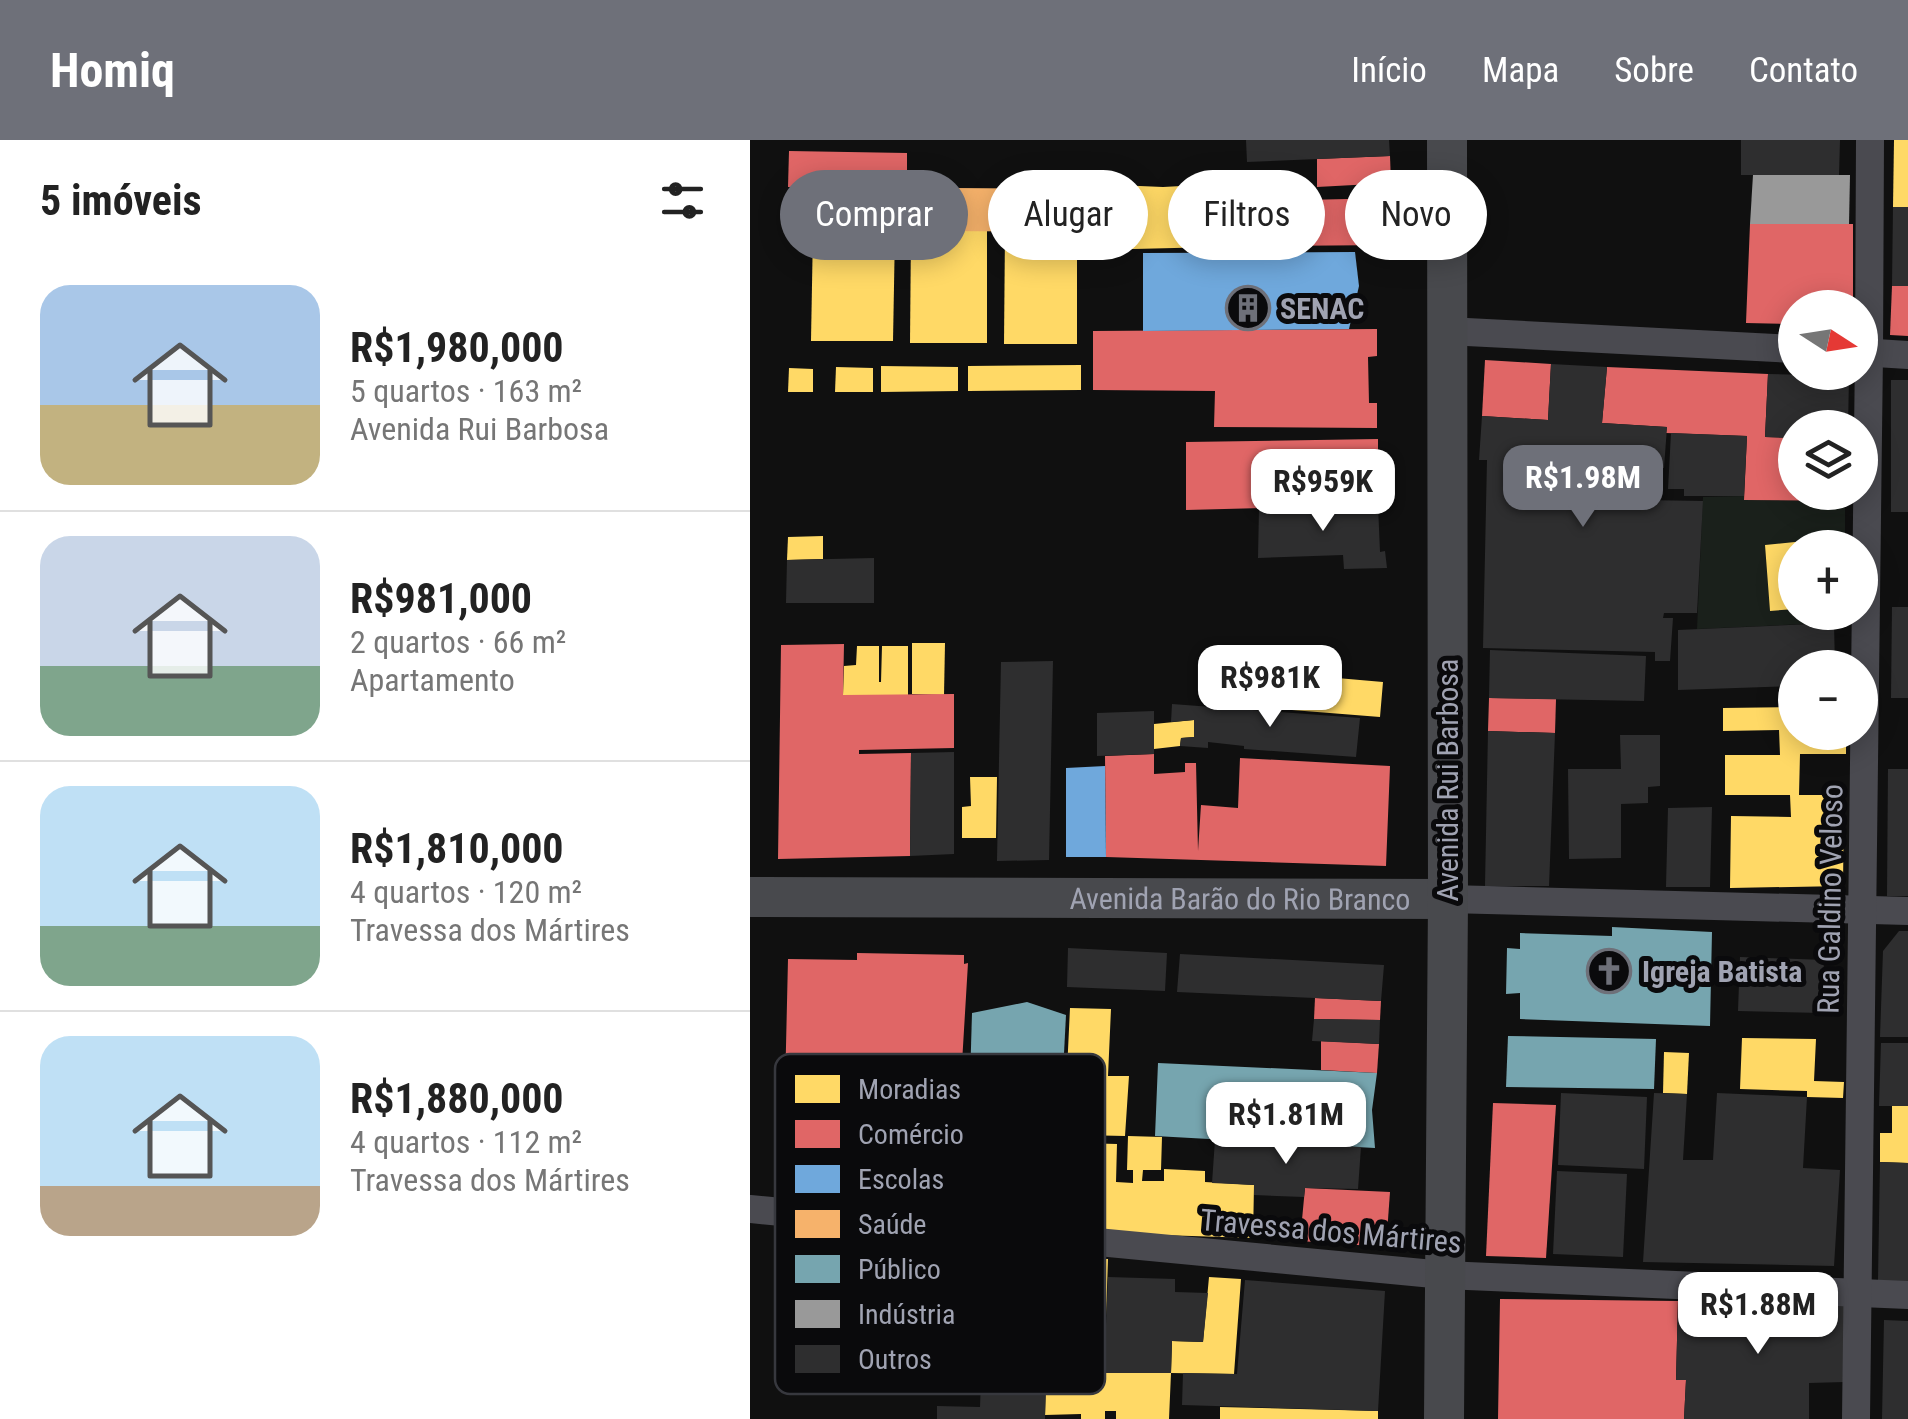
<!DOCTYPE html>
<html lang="pt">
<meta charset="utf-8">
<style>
:root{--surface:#fff;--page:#f6f6f6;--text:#222;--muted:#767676;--line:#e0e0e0;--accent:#6e7079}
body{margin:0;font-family:"Roboto Condensed",sans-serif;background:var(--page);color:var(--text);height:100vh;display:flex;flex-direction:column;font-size:38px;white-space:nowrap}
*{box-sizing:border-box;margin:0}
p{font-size:32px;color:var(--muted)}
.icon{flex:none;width:55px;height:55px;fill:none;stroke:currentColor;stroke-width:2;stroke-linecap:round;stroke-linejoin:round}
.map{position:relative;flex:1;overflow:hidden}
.drawer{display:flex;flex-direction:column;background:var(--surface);width:750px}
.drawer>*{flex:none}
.guide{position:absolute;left:30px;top:30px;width:950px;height:90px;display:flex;gap:20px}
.needle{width:65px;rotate:102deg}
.buttons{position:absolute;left:1028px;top:150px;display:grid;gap:20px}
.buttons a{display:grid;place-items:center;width:100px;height:100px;border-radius:50%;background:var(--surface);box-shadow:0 5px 25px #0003;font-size:50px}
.price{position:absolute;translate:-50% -85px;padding:0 22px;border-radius:20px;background:#fff;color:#222;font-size:32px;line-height:65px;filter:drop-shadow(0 2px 5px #0008)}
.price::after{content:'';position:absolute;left:50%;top:60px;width:30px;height:22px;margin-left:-15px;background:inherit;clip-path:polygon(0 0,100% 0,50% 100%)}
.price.active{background:var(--accent);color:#fff}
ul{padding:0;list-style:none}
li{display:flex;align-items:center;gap:30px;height:250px;padding:0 40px}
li+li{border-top:2px solid var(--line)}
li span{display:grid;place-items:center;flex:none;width:280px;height:200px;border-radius:30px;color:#555}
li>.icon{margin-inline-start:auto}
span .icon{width:120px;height:120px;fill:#fffc;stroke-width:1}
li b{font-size:42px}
h2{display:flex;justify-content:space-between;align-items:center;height:120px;padding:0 40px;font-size:42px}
.chip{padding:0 35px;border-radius:45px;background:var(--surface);box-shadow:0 5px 25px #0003;font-size:35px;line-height:90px}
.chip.active{background:var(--accent);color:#fff}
header{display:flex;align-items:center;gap:60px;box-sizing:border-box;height:140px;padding:0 50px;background:var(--accent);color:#fff}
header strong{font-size:48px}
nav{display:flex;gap:55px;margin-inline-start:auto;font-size:35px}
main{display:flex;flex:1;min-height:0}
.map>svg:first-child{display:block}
.green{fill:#1a201b}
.homes{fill:#ffd966}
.shops{fill:#e06666}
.schools{fill:#6fa8dc}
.health{fill:#f6b26b}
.public{fill:#76a5af}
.industry{fill:#999}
.building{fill:#2e2e2f}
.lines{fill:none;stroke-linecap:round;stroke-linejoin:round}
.minor{stroke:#4a4a50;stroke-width:28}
.secondary{stroke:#48494d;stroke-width:40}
.labels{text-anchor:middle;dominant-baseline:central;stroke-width:10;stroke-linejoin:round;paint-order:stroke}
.poi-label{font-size:30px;font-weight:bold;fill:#a0a3b2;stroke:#0a0a0c;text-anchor:start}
.street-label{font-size:30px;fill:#a0a3b2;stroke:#0a0a0c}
.key{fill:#0a0a0c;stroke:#37383e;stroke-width:2.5}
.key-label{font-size:28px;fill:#a0a3b2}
</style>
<header>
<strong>Homiq</strong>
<nav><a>Início</a><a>Mapa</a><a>Sobre</a><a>Contato</a></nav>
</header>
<main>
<section class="drawer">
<h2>5 imóveis<svg class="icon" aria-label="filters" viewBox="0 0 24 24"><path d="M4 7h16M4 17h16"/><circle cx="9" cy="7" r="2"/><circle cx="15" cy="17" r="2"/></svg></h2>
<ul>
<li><span style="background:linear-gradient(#a9c7e8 60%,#c2b280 0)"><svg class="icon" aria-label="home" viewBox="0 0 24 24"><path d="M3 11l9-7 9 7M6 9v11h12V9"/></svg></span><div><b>R$1,980,000</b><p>5 quartos · 163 m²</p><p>Avenida Rui Barbosa</p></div></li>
<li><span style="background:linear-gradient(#c9d6e8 65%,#7fa58c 0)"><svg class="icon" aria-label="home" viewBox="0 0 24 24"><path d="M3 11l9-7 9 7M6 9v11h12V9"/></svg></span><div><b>R$981,000</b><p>2 quartos · 66 m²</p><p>Apartamento</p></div></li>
<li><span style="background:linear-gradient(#bfe0f5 70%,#7fa58c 0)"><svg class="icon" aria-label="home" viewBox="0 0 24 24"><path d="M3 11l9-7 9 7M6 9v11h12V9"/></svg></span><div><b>R$1,810,000</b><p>4 quartos · 120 m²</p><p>Travessa dos Mártires</p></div></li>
<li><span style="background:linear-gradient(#bfe0f5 75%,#b9a48a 0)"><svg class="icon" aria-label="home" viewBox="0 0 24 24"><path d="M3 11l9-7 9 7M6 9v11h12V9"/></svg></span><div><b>R$1,880,000</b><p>4 quartos · 112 m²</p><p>Travessa dos Mártires</p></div></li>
</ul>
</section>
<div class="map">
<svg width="1158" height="1279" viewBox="0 0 1158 1279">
<rect width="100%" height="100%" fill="#101010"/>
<!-- green -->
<polygon class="green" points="994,356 995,360 1095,361 1095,396 1015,406 1020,471 1045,469 1045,472 1097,473 1097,482 947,489 953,357"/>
<!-- homes -->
<g class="homes">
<polygon points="1144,0 1158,0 1158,67 1143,67"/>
<polygon points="505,42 506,106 343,110 343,44 413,47"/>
<polygon points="63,90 145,91 143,201 61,201"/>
<polygon points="161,91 237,91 237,203 160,203"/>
<polygon points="255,91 327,92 327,204 254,204"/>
<polygon points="331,225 331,250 218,251 218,226"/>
<polygon points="131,226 208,227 208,251 131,252"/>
<polygon points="86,227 123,228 123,252 85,252"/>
<polygon points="39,228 63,229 63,252 38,252"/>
<polygon points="73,396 73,419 37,420 38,397"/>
<polygon points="1064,400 1064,408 1045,408 1045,469 1020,471 1015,405"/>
<polygon points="162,503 195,503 194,555 162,554"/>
<polygon points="107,506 129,506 129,542 131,542 132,506 158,506 158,555 93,555 94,526 106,525"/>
<polygon points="541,534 633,542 630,577 518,568 521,547 539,548"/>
<polygon points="1045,567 1045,592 1096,592 1096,614 1050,614 1049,655 1094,655 1093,746 980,748 981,676 1041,677 1040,655 975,655 975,615 1030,615 1029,590 973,591 973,568"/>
<polygon points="444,580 444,597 431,598 430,606 404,609 404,584"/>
<polygon points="220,637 247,637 246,698 212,698 212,667 221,666"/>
<polygon points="320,868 361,869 358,936 379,936 375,996 330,995 329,1003 367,1004 366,1042 383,1043 383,1030 377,1030 378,996 412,997 411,1030 393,1030 392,1041 414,1041 414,1029 455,1031 455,1042 504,1045 503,1098 411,1095 306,1087 310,993 314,994"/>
<polygon points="992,898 1066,899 1064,941 1094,942 1093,958 1057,957 1057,951 990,949"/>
<polygon points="914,912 939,913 937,954 913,953"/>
<polygon points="1142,965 1158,966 1158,1023 1130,1022 1130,993 1142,993"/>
<polygon points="300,1118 358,1119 354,1233 421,1233 419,1279 366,1279 366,1271 355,1271 355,1279 331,1279 331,1274 295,1275"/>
<polygon points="459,1137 491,1139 484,1234 421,1233 422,1201 453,1202"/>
<polygon points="470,1267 628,1271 628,1279 470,1279"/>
</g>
<!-- shops -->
<g class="shops">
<polygon points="39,11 157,13 157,48 38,47"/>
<polygon points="640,16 641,43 567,47 567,19"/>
<polygon points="641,58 643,105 506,106 505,61"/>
<polygon points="1000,84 1103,84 1103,168 1045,168 1045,184 996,183"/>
<polygon points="1142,146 1158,146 1158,196 1140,195"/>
<polygon points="627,189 627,216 618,217 619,263 627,263 627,288 464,287 465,251 343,250 343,191"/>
<polygon points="735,220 801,224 798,280 732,276"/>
<polygon points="857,227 1018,234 1015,297 1045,298 1045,352 1095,352 1095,361 994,360 997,296 916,293 917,287 852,283"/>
<polygon points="628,299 628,365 436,370 436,302"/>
<polygon points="94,504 93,555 204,554 204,608 109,610 109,614 161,613 160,716 28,719 31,505"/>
<polygon points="739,558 806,559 805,593 738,591"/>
<polygon points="404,614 404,634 435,632 435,623 446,623 448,711 451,665 488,668 490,618 640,626 636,726 356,717 355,616"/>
<polygon points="107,813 214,815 214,824 218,823 205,1040 33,1037 38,819 107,820"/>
<polygon points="565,858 631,861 630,880 564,879"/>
<polygon points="571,901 629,904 627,933 571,930"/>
<polygon points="743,963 806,965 796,1118 736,1116"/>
<polygon points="555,1048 640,1052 636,1107 550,1101"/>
<polygon points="750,1159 928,1161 926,1240 936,1240 934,1279 748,1279"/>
</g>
<!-- schools -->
<g class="schools">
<polygon points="605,112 609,146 599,189 393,191 393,113"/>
<polygon points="355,626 356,717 316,717 316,628"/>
</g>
<!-- health -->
<polygon class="health" points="77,47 327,49 327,92 39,90 38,69 78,68"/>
<!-- public -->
<g class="public">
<polygon points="862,787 962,792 960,886 770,879 770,853 756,854 757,808 770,809 770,793 862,796"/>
<polygon points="277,862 316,875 307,1048 217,1045 222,873"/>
<polygon points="758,896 906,899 904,949 756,947"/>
<polygon points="408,923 627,933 622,970 625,1008 405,996"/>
</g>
<!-- industry -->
<polygon class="industry" points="1003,35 1100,35 1099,84 1000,84"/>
<!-- building -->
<g class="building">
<polygon points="496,0 639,0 640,16 497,22"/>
<polygon points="991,0 1090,0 1089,35 991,35"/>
<polygon points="1143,67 1158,67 1158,146 1142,146"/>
<polygon points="801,224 857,227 852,283 917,287 914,328 894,328 892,360 953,361 947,473 914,473 913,478 923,478 920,521 905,521 905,512 733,508 737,320 729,320 732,276 798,280"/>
<polygon points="1018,234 1099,236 1098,288 1045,288 1045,298 1015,297"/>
<rect x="1141" y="240" width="17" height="132"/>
<polygon points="921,293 997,296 994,356 934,356 934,349 918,349"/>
<polygon points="628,365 630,412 635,411 637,428 594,429 593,415 508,418 509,368"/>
<polygon points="124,418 124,463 36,463 37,420"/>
<polygon points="1142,467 1158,467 1158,558 1141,558"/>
<polygon points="1084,483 1085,528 1045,528 1045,546 928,550 928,490"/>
<polygon points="740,510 896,516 894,561 739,558"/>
<polygon points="303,521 299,720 247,721 251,522"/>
<polygon points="422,564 610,578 606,617 494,609 494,606 458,602 458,608 430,606 431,598 444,597 444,580 421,582"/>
<polygon points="404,571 404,614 347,616 347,573"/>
<polygon points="738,591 805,593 799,746 735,746"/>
<polygon points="870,595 910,595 910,646 898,647 898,663 871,664 871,718 819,719 818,629 871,629"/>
<polygon points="204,612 204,714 160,716 161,613"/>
<polygon points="1138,629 1158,629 1158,756 1137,756"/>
<polygon points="962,667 960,747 916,747 918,668"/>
<polygon points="1149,791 1158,791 1158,897 1130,897 1133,811"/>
<polygon points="318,808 417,813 415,851 317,847"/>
<polygon points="430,814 634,825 631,861 427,852"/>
<polygon points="990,817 1074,820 1072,873 988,871"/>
<polygon points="564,879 630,880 629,904 562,901"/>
<polygon points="1131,903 1158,903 1158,966 1129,966"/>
<polygon points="811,953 897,957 894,1029 808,1025"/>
<polygon points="904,953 937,954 933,1020 963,1020 967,953 1057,957 1053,1028 1090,1030 1084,1126 893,1122"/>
<polygon points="465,1000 611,1007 608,1049 555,1048 554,1057 504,1055 504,1045 462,1043"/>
<polygon points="1130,1022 1158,1023 1158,1141 1128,1141"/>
<polygon points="807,1031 877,1034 873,1117 803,1114"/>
<polygon points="235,1131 299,1131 295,1279 187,1279 187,1266 230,1267"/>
<polygon points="358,1137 425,1139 425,1152 458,1153 453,1202 422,1201 421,1233 354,1233"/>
<polygon points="495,1140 635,1151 628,1271 432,1265 433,1233 487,1234"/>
<polygon points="928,1161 1098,1165 1095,1242 1059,1243 1059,1279 934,1279 936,1240 926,1240"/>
<polygon points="1134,1180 1158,1181 1158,1279 1132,1279"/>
</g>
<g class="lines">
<!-- minor -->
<g class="minor">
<polyline points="697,191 1045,209"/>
<polyline points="1110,212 1158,215"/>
<polyline points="698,759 1158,771"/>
<polyline points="0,1069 694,1135 1158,1155"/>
<polyline points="1106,1279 1119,213 1120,0"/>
</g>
<!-- secondary -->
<g class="secondary">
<path id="s1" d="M0,757L698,759"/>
<polyline points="694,1279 698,759 697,0"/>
</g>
</g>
<!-- icons -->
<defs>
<symbol id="building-ring" viewBox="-11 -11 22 22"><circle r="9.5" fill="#0a0a0c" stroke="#6e7079" stroke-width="1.5"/><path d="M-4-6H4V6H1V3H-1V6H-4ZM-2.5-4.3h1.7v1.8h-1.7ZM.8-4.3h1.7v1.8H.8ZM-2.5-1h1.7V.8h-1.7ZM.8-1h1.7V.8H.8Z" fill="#6e7079"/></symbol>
<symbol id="church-ring" viewBox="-11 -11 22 22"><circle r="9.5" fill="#0a0a0c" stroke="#6e7079" stroke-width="1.5"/><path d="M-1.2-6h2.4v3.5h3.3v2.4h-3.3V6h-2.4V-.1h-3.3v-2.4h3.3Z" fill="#6e7079"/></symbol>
</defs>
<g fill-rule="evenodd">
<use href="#building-ring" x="473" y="143" width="50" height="50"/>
<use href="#church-ring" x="834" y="806" width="50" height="50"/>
</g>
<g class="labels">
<!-- poi labels -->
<g class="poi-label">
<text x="530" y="168">SENAC</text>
<text x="892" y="831">Igreja Batista</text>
</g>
<!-- street labels -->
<g class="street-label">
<text transform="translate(697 640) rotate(-90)">Avenida Rui Barbosa</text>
<text stroke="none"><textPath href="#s1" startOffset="490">Avenida Barão do Rio Branco</textPath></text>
<text transform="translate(1080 759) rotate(-89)">Rua Galdino Veloso</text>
<text transform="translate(581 1091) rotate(5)">Travessa dos Mártires</text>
</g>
</g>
<!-- legend -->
<rect x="25" y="914" width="330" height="340" rx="15" class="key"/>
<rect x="45" y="935" width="45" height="28" fill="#ffd966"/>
<rect x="45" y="980" width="45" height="28" fill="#e06666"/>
<rect x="45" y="1025" width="45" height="28" fill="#6fa8dc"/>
<rect x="45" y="1070" width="45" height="28" fill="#f6b26b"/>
<rect x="45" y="1115" width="45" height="28" fill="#76a5af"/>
<rect x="45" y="1160" width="45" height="28" fill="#999"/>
<rect x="45" y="1205" width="45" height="28" fill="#2e2e2f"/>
<g class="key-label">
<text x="108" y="959">Moradias</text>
<text x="108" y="1004">Comércio</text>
<text x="108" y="1049">Escolas</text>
<text x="108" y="1094">Saúde</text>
<text x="108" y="1139">Público</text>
<text x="108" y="1184">Indústria</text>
<text x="108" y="1229">Outros</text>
</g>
</svg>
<div class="buttons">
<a><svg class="needle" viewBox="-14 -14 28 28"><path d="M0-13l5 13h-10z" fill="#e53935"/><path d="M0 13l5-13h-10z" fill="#767676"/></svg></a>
<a><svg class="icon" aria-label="layers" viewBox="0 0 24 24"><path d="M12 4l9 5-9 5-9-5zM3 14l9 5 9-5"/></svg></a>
<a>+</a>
<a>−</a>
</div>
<b class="price active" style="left:833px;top:390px">R$1.98M</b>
<b class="price" style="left:573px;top:394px">R$959K</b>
<b class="price" style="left:520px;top:590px">R$981K</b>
<b class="price" style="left:536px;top:1027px">R$1.81M</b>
<b class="price" style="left:1008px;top:1217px">R$1.88M</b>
<div class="guide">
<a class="chip active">Comprar</a>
<a class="chip">Alugar</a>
<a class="chip">Filtros</a>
<a class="chip">Novo</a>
</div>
</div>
</main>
